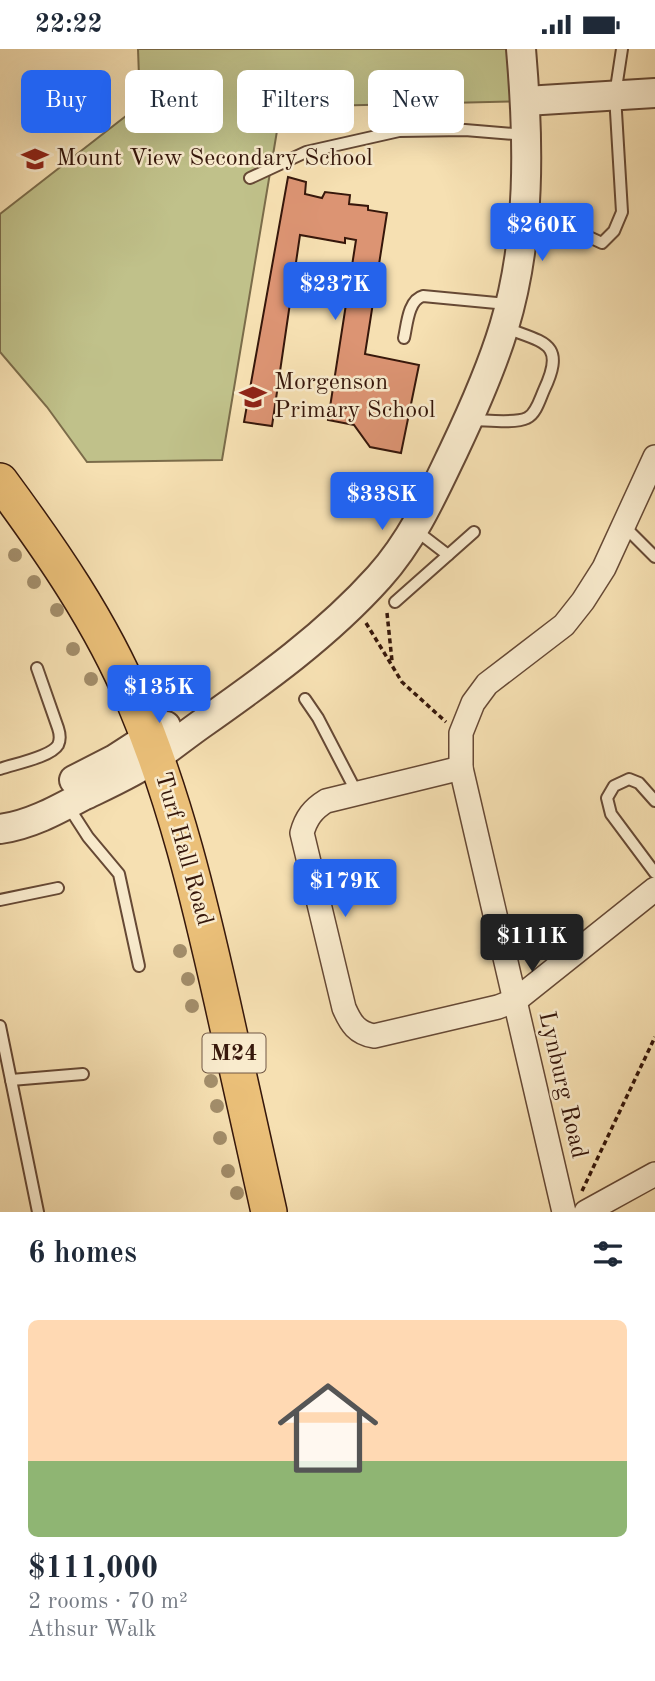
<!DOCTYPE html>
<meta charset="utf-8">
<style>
:root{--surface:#fff;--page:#f6f6f7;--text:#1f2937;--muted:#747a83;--accent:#2563eb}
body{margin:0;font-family:"Old Standard TT",serif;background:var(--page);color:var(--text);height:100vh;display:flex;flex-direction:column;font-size:26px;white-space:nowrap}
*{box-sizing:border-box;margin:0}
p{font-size:23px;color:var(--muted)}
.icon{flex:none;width:38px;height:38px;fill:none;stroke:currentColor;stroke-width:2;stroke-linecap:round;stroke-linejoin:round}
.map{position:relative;height:1163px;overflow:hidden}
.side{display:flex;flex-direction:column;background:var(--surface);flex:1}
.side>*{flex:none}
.hud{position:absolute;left:21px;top:21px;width:614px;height:63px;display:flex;gap:14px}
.price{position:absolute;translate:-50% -60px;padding:0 16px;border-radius:7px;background:var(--accent);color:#fff;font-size:23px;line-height:46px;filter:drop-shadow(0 2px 4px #0008)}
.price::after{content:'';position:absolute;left:50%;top:42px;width:21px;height:16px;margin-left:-10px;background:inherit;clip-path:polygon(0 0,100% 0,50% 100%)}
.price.current{background:#222;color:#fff}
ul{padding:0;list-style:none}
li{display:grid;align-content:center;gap:14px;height:371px;padding:0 28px}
li span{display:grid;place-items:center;height:217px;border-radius:10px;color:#555}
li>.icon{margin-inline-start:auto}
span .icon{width:126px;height:126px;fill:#fffc;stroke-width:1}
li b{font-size:30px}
h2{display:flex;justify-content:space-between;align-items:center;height:84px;padding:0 28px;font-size:30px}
.chip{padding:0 24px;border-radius:10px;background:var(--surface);box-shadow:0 7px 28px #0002;font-size:24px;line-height:63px}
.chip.current{background:var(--accent);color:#fff}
.status{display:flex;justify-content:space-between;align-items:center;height:49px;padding:0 35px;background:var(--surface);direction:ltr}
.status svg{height:19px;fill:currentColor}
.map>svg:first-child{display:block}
.green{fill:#c0c18a;stroke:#7b6c4a;stroke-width:2}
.building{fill:#dc9473;stroke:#36170b;stroke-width:2}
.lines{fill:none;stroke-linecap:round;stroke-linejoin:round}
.service-casing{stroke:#664935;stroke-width:14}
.minor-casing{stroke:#664935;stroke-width:26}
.tertiary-casing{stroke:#664935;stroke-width:32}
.primary-casing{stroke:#36170b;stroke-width:38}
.path{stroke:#36170b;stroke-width:3.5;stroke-dasharray:5 3.5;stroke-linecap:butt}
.service{stroke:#f9ebcd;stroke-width:10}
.minor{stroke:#f9ebcd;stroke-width:23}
.tertiary{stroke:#f9ebcd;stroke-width:28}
.primary{stroke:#ebc079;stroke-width:35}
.tree{fill:#a38e6b}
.labels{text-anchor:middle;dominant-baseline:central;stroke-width:5;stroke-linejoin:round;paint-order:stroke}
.shield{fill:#f9ebcd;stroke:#705745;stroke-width:2}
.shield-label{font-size:23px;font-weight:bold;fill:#36170b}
.poi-label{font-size:24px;fill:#36170b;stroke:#f9ebcd;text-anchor:start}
.street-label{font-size:24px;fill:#36170b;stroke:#f9ebcd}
</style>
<div class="status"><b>22:22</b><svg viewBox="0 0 49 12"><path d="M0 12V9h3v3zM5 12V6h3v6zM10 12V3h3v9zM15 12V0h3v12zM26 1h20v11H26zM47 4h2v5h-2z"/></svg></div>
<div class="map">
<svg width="655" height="1163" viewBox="0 0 655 1163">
<rect width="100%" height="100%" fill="#f6e0b2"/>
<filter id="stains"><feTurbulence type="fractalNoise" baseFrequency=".00286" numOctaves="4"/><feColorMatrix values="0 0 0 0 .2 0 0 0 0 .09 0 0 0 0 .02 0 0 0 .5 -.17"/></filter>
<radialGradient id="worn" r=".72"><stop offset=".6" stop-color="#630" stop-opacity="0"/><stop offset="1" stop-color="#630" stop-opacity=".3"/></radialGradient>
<!-- green -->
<polygon class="green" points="138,0 522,0 526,52 281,58 222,411 87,413 47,358 0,303 0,165 140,56"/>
<!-- building -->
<polygon class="building" points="288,128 306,133 305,145 322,149 325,143 350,146 349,155 368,157 368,161 387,164 365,305 419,316 401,404 370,398 354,376 328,371 356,191 345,189 345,194 300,186 272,377 244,373"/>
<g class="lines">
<defs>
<g id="service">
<polyline points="250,129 306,103 399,82 465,81 525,86"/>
<polyline points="559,174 602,194 614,182 622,163 615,46 622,0"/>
<path d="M404,289C407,276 408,251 423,247L507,255"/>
<path d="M472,371C486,371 515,375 527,369C536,365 540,350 544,341C566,294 545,294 506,279"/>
<polyline points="623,476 655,508"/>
<polyline points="414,480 448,506"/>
<polyline points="395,553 474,483"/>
<polyline points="305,650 318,669 357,744"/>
<path d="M0,720C14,715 51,708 58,696C61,690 60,685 58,679L37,619"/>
<polyline points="655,752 639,734 629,730 614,737 607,749 611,765 655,824"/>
<polyline points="68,757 88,788 119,825 139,917"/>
<polyline points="0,851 58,839"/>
<polyline points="0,977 38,1163"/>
<polyline points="11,1031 83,1025"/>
</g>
<g id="minor">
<path d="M461,719L326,752C313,760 306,769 302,784L344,959C351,975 357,984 374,987L498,958L516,951L655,840"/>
<polyline points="564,1163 461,719 461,684 473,654 487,635 564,576 583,552 604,519 655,408"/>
<polyline points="586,1163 655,1125"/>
</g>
<g id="tertiary">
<polyline points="526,52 655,44"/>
<polyline points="74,731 115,710 166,677"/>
<path d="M0,780C30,776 57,761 83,747C108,735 135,723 158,707C172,697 186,686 200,676C264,631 327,586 379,528C413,490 433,445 454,401C473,361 491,321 504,278C531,189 529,92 521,0"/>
</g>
<path id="primary" d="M0,432C51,501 101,573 134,652C175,749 199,850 222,952C237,1022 254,1093 269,1163"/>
</defs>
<!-- service casing -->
<use href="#service" class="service-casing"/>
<!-- minor casing -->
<use href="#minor" class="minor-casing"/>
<!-- tertiary casing -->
<use href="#tertiary" class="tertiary-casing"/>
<!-- primary casing -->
<use href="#primary" class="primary-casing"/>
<!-- path -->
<g class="path">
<polyline points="387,564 392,612"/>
<polyline points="366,574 402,633 446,673"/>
<polyline points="582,1142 655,988"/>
</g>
<!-- service -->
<use href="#service" class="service"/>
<!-- minor -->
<use href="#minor" class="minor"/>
<!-- tertiary -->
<use href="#tertiary" class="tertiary"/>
<!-- primary -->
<use href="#primary" class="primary"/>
</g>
<!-- trees -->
<g class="tree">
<circle cx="15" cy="506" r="7"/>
<circle cx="34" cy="533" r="7"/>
<circle cx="57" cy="561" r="7"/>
<circle cx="73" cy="600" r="7"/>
<circle cx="91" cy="630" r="7"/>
<circle cx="180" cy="902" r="7"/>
<circle cx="188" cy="930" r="7"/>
<circle cx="192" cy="957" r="7"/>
<circle cx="211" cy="1032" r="7"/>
<circle cx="217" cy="1057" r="7"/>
<circle cx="220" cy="1089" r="7"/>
<circle cx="228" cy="1122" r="7"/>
<circle cx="237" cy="1144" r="7"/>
</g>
<!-- icons -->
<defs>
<symbol id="school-bare" viewBox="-9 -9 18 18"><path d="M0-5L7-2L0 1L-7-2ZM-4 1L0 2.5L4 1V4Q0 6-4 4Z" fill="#8f2418" stroke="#f9ebcd" stroke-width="2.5" paint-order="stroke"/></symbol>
</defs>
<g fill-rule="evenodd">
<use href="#school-bare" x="16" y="91" width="38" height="38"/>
<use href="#school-bare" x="234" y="329" width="38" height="38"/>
</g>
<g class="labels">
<!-- shield labels -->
<rect class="shield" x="202.5" y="984.5" width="63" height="39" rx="5"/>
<g class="shield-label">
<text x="234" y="1004">M24</text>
</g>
<!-- poi labels -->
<g class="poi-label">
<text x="56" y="110">Mount View Secondary School</text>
<text x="274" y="334">Morgenson<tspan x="274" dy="28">Primary School</tspan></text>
</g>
<!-- street labels -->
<g class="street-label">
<text transform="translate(183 800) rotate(74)">Turf Hall Road</text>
<text transform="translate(562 1036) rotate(77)">Lynburg Road</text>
</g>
</g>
<rect width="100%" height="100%" filter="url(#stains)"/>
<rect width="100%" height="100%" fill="url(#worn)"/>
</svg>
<b class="price" style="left:542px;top:214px">$260K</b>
<b class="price" style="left:335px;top:273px">$237K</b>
<b class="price" style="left:382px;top:483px">$338K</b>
<b class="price" style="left:159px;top:676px">$135K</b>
<b class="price" style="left:345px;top:870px">$179K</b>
<b class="price current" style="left:532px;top:925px">$111K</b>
<div class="hud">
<a class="chip current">Buy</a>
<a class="chip">Rent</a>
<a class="chip">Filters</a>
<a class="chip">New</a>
</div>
</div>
<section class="side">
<h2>6 homes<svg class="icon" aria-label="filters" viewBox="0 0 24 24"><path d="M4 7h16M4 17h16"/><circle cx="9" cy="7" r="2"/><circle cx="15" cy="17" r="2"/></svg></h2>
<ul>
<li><span style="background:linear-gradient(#ffd9b3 65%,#8fb573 0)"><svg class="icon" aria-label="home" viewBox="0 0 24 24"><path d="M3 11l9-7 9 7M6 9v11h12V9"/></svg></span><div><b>$111,000</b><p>2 rooms · 70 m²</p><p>Athsur Walk</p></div></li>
</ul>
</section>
